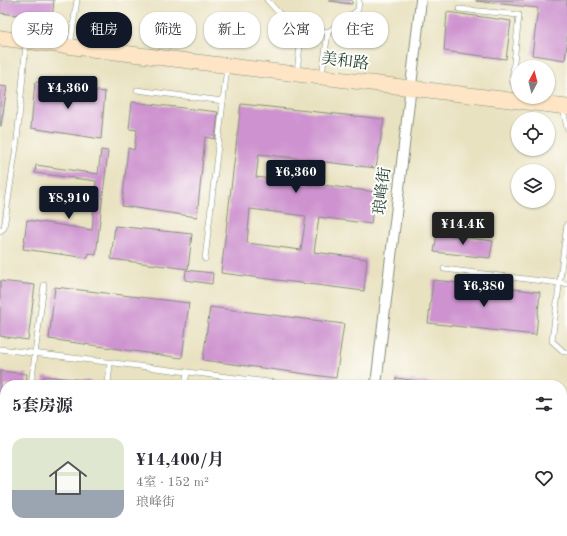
<!DOCTYPE html>
<html lang="zh">
<meta charset="utf-8">
<style>
:root{--surface:#fff;--page:#f2f2f3;--text:#2b2b33;--muted:#7c7c81;--line:#e1e1e2;--accent:#111827}
body{margin:0;font-family:"Old Standard TT","Noto Serif SC",serif;background:var(--page);color:var(--text);height:100vh;display:flex;flex-direction:column;font-size:15px;white-space:nowrap}
*{box-sizing:border-box;margin:0}
p{font-size:13px;color:var(--muted)}
.icon{flex:none;width:22px;height:22px;fill:none;stroke:currentColor;stroke-width:2;stroke-linecap:round;stroke-linejoin:round}
.map{position:relative;flex:1;overflow:hidden}
.details{position:absolute;left:0px;top:380px;width:567px;height:156px;display:flex;flex-direction:column;background:var(--surface);border-radius:16px 16px 0 0;box-shadow:0 1px 3px #0004}
.details>*{flex:none}
.banner{position:absolute;left:12px;top:12px;width:543px;height:36px;display:flex;gap:8px}
.needle{width:26px;rotate:7deg}
.controls{position:absolute;left:511px;top:60px;display:grid;gap:8px}
.controls a{display:grid;place-items:center;width:44px;height:44px;border-radius:50%;background:var(--surface);box-shadow:0 1px 3px #0004;font-size:20px}
.price{position:absolute;translate:-50% -34px;padding:0 9px;border-radius:4px;background:var(--accent);color:#fff;font-size:13px;line-height:26px;filter:drop-shadow(0 1px 2px #0008)}
.price::after{content:'';position:absolute;left:50%;top:24px;width:12px;height:9px;margin-left:-6px;background:inherit;clip-path:polygon(0 0,100% 0,50% 100%)}
.price.current{background:#222;color:#fff}
ul{padding:0;list-style:none}
li{display:flex;align-items:center;gap:12px;height:100px;padding:0 12px}
li+li{border-top:1px solid var(--line)}
li span{display:grid;place-items:center;flex:none;width:112px;height:80px;border-radius:12px;color:#555}
li>.icon{margin-inline-start:auto}
span .icon{width:48px;height:48px;fill:#fffc;stroke-width:1}
li b{font-size:17px}
h2{display:flex;justify-content:space-between;align-items:center;height:48px;padding:0 12px;font-size:17px}
.tag{padding:0 14px;border-radius:16px;background:var(--surface);box-shadow:0 1px 3px #0004;font-size:14px;line-height:36px}
.tag.current{background:var(--accent);color:#fff}
.map>svg:first-child{display:block}
.building{fill:#cd92cf;fill-rule:evenodd}
.lines{fill:none;stroke-linecap:round;stroke-linejoin:round}
.lane-casing{stroke:#84907a;stroke-width:6}
.street-casing{stroke:#84907a;stroke-width:12}
.secondary-casing{stroke:#84907a;stroke-width:16}
.lane{stroke:#fff;stroke-width:5}
.street{stroke:#fff;stroke-width:10}
.secondary{stroke:#fde5c5;stroke-width:15}
.labels{text-anchor:middle;dominant-baseline:central;stroke-width:4;stroke-linejoin:round;paint-order:stroke}
.street-label{font-size:16px;fill:#1f3d34;stroke:#fdfcf7}
</style>
<div class="map">
<svg width="567" height="536" viewBox="0 0 567 536">
<rect width="100%" height="100%" fill="#fdfcf7"/>
<filter id="ink" filterUnits="userSpaceOnUse"><feTurbulence type="fractalNoise" baseFrequency=".025" numOctaves="2"/><feDisplacementMap in="SourceGraphic" scale="8" xChannelSelector="R" yChannelSelector="G"/><feConvolveMatrix kernelMatrix="1 2 1 2 8 2 1 2 1" color-interpolation-filters="sRGB"/></filter>
<filter id="wash" filterUnits="userSpaceOnUse"><feTurbulence type="fractalNoise" baseFrequency=".012" numOctaves="4" result="noise"/><feDisplacementMap in="SourceGraphic" scale="16" xChannelSelector="R" yChannelSelector="G"/><feGaussianBlur stdDeviation="0.9" result="paint"/><feColorMatrix in="noise" values="0 0 0 0 0 0 0 0 0 0 0 0 0 0 0 0 0 1.4 0 .05"/><feComposite in="paint" operator="in"/></filter>
<g filter="url(#wash)">
<rect width="100%" height="100%" fill="#e9e2c1"/>
<g id="blocks">
<!-- building -->
<g class="building">
<polygon points="0,0 54,0 52,19 0,13"/>
<polygon points="329,0 352,0 352,4 329,1"/>
<polygon points="476,0 567,0 567,45 565,60 532,55 538,8 476,1"/>
<polygon points="447,12 511,21 506,59 444,51"/>
<polygon points="35,82 105,92 101,139 31,128"/>
<polygon points="0,86 7,87 1,126 0,126"/>
<polygon points="132,102 218,112 215,139 205,137 197,217 122,206 128,148 134,150 137,130 129,129"/>
<path d="M241,104L384,119L376,168L325,162L323,185L375,192L371,224L319,217L314,252L367,259L364,291L221,273ZM259,154L314,160L310,184L256,177ZM250,209L306,216L301,250L247,243Z"/>
<polygon points="101,150 108,151 96,255 89,253 88,258 23,249 27,220 92,230 96,181 35,173 36,165 98,174"/>
<polygon points="115,226 192,234 188,269 111,259"/>
<polygon points="437,234 493,241 490,258 434,252"/>
<polygon points="186,270 213,273 212,284 185,280"/>
<polygon points="433,280 540,292 536,335 428,323"/>
<polygon points="0,281 35,285 28,340 0,336"/>
<polygon points="55,287 189,303 182,358 49,339"/>
<polygon points="210,307 344,324 336,378 203,360"/>
<polygon points="0,371 27,374 26,385 5,385 5,427 0,426"/>
<polygon points="44,376 90,381 89,385 43,385"/>
<polygon points="396,378 440,384 440,385 395,385"/>
<rect x="562" y="400" width="5" height="25"/>
<polygon points="26,531 94,531 134,535 134,536 25,536"/>
<polygon points="181,531 309,531 321,532 320,536 180,536"/>
</g>
</g>
</g>
<g filter="url(#ink)">
<use href="#blocks" fill-opacity="0" stroke="#84907a" stroke-width="1"/>
<g class="lines">
<defs>
<g id="lane">
<polyline points="267,0 291,26 328,32"/>
<polyline points="459,9 519,15 512,81 518,91"/>
<polyline points="70,46 77,0"/>
<polyline points="297,72 302,28"/>
<polyline points="322,75 328,32 358,10 359,0"/>
<polyline points="137,90 223,101"/>
<polyline points="563,109 567,128"/>
<polyline points="567,224 552,341 564,352 567,352"/>
<polyline points="0,231 4,228 17,140 26,43"/>
<polyline points="205,259 227,67"/>
<polyline points="444,269 567,284"/>
<polyline points="0,349 293,385"/>
<polyline points="31,385 44,285"/>
<polyline points="108,385 110,363"/>
<polyline points="185,385 187,372"/>
<polyline points="0,431 5,431"/>
<polyline points="562,433 567,433"/>
<polyline points="168,536 169,531"/>
<polyline points="508,536 509,531"/>
</g>
<g id="street">
<polyline points="376,385 421,0"/>
<polyline points="357,536 358,531"/>
</g>
<g id="secondary">
<polyline points="0,38 567,107"/>
<polyline points="0,459 5,459"/>
<polyline points="562,526 567,526"/>
</g>
</defs>
<!-- lane casing -->
<use href="#lane" class="lane-casing"/>
<!-- street casing -->
<use href="#street" class="street-casing"/>
<!-- secondary casing -->
<use href="#secondary" class="secondary-casing"/>
<!-- lane -->
<use href="#lane" class="lane"/>
<!-- street -->
<use href="#street" class="street"/>
<!-- secondary -->
<use href="#secondary" class="secondary"/>
</g>
</g>
<g class="labels">
<!-- street labels -->
<g class="street-label">
<text transform="translate(345 62) rotate(7)">美和路</text>
<text transform="translate(383 191) rotate(-83)">琅峰街</text>
</g>
</g>
</svg>
<div class="controls">
<a><svg class="needle" viewBox="-14 -14 28 28"><path d="M0-13l5 13h-10z" fill="#e53935"/><path d="M0 13l5-13h-10z" fill="#7c7c81"/></svg></a>
<a><svg class="icon" aria-label="locate" viewBox="0 0 24 24"><circle cx="12" cy="12" r="6"/><path d="M12 2v4M12 18v4M2 12h4M18 12h4"/></svg></a>
<a><svg class="icon" aria-label="layers" viewBox="0 0 24 24"><path d="M12 4l9 5-9 5-9-5zM3 14l9 5 9-5"/></svg></a>
</div>
<b class="price" style="left:68px;top:110px">¥4,360</b>
<b class="price" style="left:296px;top:194px">¥6,360</b>
<b class="price" style="left:69px;top:220px">¥8,910</b>
<b class="price current" style="left:463px;top:246px">¥14.4K</b>
<b class="price" style="left:484px;top:308px">¥6,380</b>
<div class="banner">
<a class="tag">买房</a>
<a class="tag current">租房</a>
<a class="tag">筛选</a>
<a class="tag">新上</a>
<a class="tag">公寓</a>
<a class="tag">住宅</a>
</div>
<section class="details">
<h2>5套房源<svg class="icon" aria-label="filters" viewBox="0 0 24 24"><path d="M4 7h16M4 17h16"/><circle cx="9" cy="7" r="2"/><circle cx="15" cy="17" r="2"/></svg></h2>
<ul>
<li><span style="background:linear-gradient(#dfe7d0 65%,#9aa5b1 0)"><svg class="icon" aria-label="home" viewBox="0 0 24 24"><path d="M3 11l9-7 9 7M6 9v11h12V9"/></svg></span><div><b>¥14,400/月</b><p>4室 · 152 m²</p><p>琅峰街</p></div><svg class="icon" aria-label="heart" viewBox="0 0 24 24"><path d="M12 20l-8-8c-3-5 5-10 8-4 3-6 11-1 8 4z"/></svg></li>
</ul>
</section>
</div>
